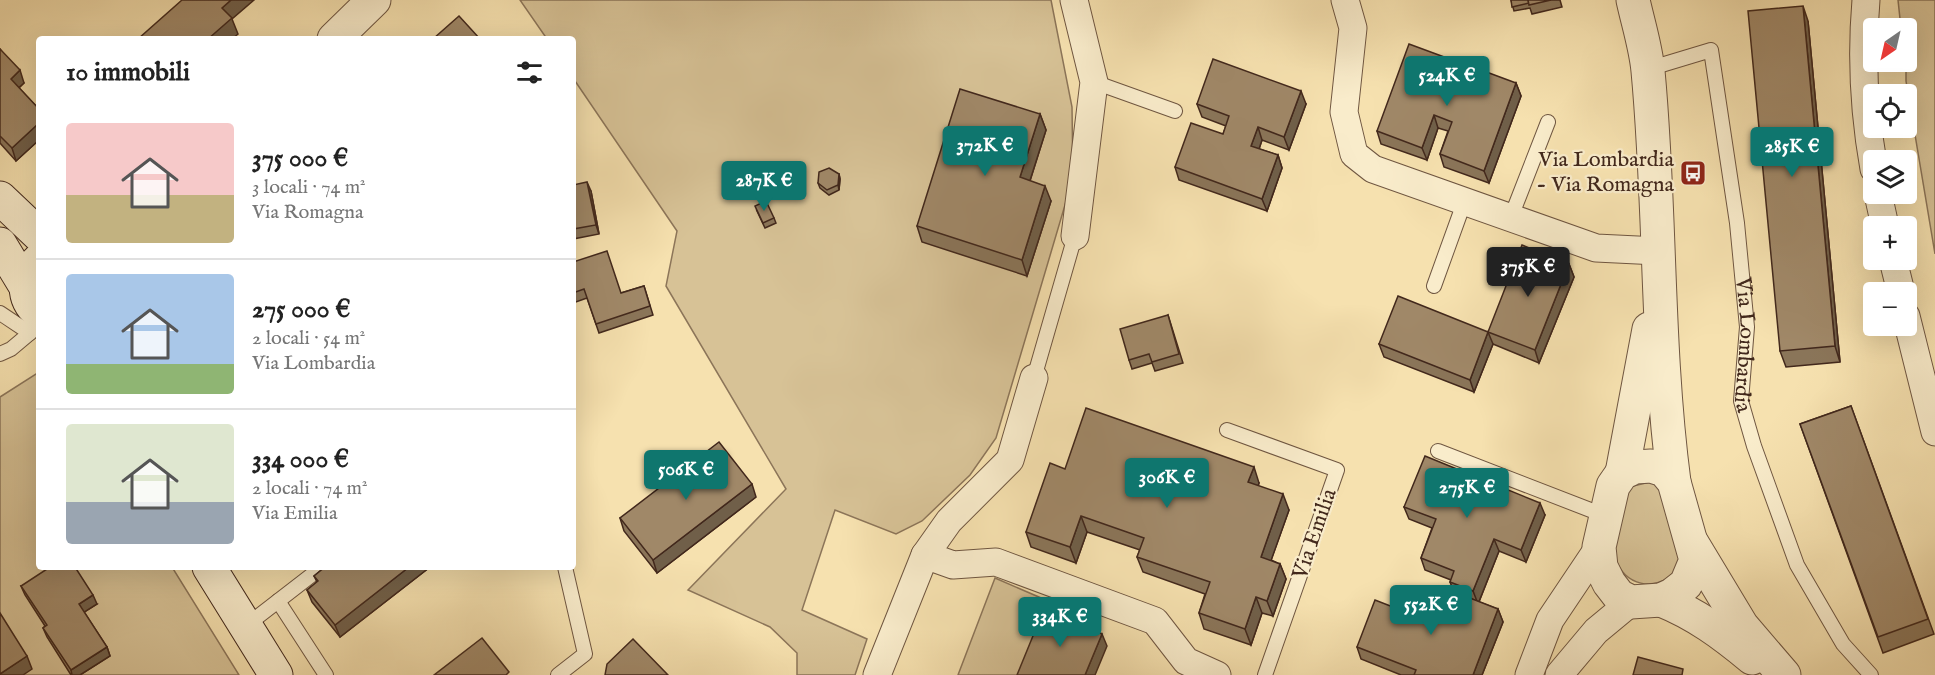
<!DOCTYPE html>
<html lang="it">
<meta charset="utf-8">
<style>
:root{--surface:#fff;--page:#f6f6f6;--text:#222;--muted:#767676;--line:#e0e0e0;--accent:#0f766e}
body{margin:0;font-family:"IM FELL English",serif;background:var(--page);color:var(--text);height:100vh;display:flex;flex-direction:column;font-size:22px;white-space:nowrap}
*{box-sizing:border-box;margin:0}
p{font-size:20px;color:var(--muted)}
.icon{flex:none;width:33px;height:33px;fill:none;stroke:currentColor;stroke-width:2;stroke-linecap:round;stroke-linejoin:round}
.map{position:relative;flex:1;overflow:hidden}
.details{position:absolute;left:36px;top:36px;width:540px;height:534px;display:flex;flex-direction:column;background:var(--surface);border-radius:6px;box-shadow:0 6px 24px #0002}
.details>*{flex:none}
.needle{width:39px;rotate:214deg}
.tools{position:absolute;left:1863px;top:18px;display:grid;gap:12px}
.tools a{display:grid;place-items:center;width:54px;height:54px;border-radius:6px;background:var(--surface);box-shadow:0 6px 24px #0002;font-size:30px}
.price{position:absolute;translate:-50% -51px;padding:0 14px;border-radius:6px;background:var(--accent);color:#fff;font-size:20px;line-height:39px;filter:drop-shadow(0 2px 3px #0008)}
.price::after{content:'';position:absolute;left:50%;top:36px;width:18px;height:14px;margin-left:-9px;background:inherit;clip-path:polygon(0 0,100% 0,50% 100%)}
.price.current{background:#222;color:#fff}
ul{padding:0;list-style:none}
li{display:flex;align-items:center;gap:18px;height:150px;padding:0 30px}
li+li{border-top:2px solid var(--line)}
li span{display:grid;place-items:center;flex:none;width:168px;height:120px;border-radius:6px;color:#555}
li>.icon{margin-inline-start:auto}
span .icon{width:72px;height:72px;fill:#fffc;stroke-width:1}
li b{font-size:26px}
h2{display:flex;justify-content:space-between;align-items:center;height:72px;padding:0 30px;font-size:26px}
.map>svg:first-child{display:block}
.green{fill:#d7c296;stroke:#8c7559;stroke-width:1.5}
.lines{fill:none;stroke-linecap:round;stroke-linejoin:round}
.service-casing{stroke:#6f5641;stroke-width:16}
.minor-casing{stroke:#6f5641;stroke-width:29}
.tertiary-casing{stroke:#6f5641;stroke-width:35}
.secondary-casing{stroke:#42281c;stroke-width:35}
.service{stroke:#f9eccb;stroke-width:14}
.minor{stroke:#f9eccb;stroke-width:27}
.tertiary{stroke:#f9eccb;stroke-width:33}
.secondary{stroke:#f9eccb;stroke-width:33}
.wall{fill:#8a7559;stroke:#42281c;stroke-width:1.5}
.shaded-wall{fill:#705f49;stroke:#42281c;stroke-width:1.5}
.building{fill:#a08868;stroke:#42281c;stroke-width:1.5}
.labels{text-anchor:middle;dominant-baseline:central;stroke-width:4.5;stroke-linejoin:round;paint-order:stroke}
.poi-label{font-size:22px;fill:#42281c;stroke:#f9eccb;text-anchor:end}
.street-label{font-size:22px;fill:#42281c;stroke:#f9eccb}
</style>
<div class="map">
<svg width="1935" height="675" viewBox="0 0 1935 675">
<rect width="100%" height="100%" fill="#f6e1af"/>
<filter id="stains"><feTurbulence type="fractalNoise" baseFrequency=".00333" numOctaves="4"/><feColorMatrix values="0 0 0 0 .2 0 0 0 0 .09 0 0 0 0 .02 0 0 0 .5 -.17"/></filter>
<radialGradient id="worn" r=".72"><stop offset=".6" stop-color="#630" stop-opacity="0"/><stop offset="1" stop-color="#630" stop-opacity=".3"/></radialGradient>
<!-- green -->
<g class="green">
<polygon points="520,0 1051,0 1072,107 1073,178 996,438 970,475 922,521 896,534 835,510 802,610 867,639 855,675 797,675 797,653 770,627 688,590 786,489 666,286 677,231 573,78 573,39 547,39"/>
<polygon points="1898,0 1935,0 1935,254 1906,81 1906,28 1901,28"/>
<polygon points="39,372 39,567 172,567 239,675 0,675 0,397"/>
<path d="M1650,482L1658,485L1681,555C1679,560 1677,567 1674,572C1656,593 1623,585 1616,559C1610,538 1624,508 1629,487Z"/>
<polygon points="995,578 1055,604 1027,675 958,675"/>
</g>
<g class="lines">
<defs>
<g id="service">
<path id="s1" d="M1648,69L1711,50L1737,223L1747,327L1741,401L1754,446L1797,565L1843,644L1871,675"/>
<polyline points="1094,82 1175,111"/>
<polyline points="1511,217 1548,122"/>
<polyline points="1434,286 1465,200"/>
<polyline points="0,313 30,333 39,321"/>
<polyline points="0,354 11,349 30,333"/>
<polyline points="1034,378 1075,236"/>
<polyline points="1227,430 1337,470 1265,675"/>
<polyline points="1438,451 1606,516"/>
<polyline points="278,601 326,675"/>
<polyline points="247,625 322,567"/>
<polyline points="558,675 585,654 565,567"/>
</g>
<g id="minor">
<polyline points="1074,0 1094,82 1075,236"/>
<polyline points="1345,0 1353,28 1344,112 1354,154 1373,169 1596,248 1658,251"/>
<path d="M1866,0C1861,57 1864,113 1874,169"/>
<polyline points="1878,194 1885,226"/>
<polyline points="1893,260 1901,292"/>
<polyline points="1906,316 1935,432"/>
<polyline points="925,555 953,565 996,562 1155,621 1186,661 1217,675"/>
<polyline points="877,675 925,555 949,521 1010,460 1034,378"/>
<polyline points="1529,675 1550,620 1599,547"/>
<polyline points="1559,675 1596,631 1631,602"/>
</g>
<g id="tertiary">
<path d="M1633,0C1638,23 1646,48 1648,71C1661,208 1656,346 1674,482"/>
<polyline points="334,39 374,0"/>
<polygon points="1651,466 1664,470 1674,482 1696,560 1686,584 1672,595 1661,600 1631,602 1619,596 1609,583 1601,567 1599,547 1613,486 1622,473 1635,467"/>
<polyline points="1622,473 1649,329"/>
<polyline points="1692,543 1742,626 1784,675"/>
<path d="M1661,600C1696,614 1723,634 1752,658"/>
</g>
<g id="secondary">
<polyline points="0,198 39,235"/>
<polyline points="0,244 26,287"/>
<path d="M39,260C23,275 21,298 39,313"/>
<polyline points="209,567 276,675"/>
</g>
</defs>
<!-- service casing -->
<use href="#service" class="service-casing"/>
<!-- minor casing -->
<use href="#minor" class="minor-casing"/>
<!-- tertiary casing -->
<use href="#tertiary" class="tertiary-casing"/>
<!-- secondary casing -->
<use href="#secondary" class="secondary-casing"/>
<!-- service -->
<use href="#service" class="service"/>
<!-- minor -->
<use href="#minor" class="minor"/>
<!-- tertiary -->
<use href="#tertiary" class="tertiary"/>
<!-- secondary -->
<use href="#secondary" class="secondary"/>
</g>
<!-- wall -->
<g class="wall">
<polygon points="1511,0 1560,0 1562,7 1532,14 1530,8 1514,11"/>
<polygon points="1808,21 1840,362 1786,367 1780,351"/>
<polygon points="0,49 24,83 19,88 39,109 39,140 16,161 0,143"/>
<polygon points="1455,61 1459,73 1453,90 1463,94 1516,83 1521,96 1489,183 1444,167 1440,154 1448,131 1438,128 1427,160 1381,144 1377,131"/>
<polygon points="1197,104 1306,104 1289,150 1262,140 1259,149 1278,155 1282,168 1267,211 1179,180 1175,167 1223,134 1226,126 1202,117"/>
<polygon points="1040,114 1046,130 1030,181 1051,201 1027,276 922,242 917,226"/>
<polygon points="839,174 840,179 839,190 829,195 820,188 818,183"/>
<polygon points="573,185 591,191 599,234 573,239"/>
<polygon points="757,211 774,218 776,223 765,228"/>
<polygon points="573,262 621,293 644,286 653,315 599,333 587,298 573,303"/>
<polygon points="1569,264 1574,277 1539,363 1493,344 1474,392 1384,357 1379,344 1488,332"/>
<polygon points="1168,315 1183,363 1155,371 1152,363 1132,369 1129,360"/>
<polygon points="1851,406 1934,634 1883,653 1800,424"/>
<polygon points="1065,469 1259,483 1258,486 1289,510 1271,560 1280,564 1286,579 1273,616 1262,613 1251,645 1204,629 1199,613 1205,594 1143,572 1137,557 1140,550 1087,532 1076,563 1031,547 1026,532"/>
<polygon points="756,497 657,573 624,531 620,518"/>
<polygon points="1404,507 1545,515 1526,562 1499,551 1479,602 1498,609 1503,622 1482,675 1401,675 1361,659 1357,647 1434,623 1454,592 1450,582 1451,580 1425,570 1421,558 1432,528 1409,519"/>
<polygon points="325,567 430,567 340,637 312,602 307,590 317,582 314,576"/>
<polygon points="21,586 97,604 84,612 107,647 110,656 80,675 71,675 47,637 43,628 45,626 25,595"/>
</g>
<!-- shaded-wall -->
<g class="shaded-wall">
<polygon points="231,0 254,0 232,19 238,34 232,39 208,39 222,8"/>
<polygon points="1803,6 1808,21 1840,362 1835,346"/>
<polygon points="1455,61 1459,73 1450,100 1445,87"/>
<polygon points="20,70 24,83 15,91 11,79"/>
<polygon points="1516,83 1521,96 1489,183 1484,171"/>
<polygon points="1301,91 1306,104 1289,150 1284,137"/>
<polygon points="1040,114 1046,130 1026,193 1020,177"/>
<polygon points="1434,115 1438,128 1427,160 1422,148"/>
<polygon points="39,123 39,140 16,161 12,148"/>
<polygon points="1258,127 1262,140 1256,158 1251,146"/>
<polygon points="1278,155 1282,168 1267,211 1262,199"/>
<polygon points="839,174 840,179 839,190 838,185"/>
<polygon points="587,182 591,191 599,234 596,225"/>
<polygon points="1045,186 1051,201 1027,276 1022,260"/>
<polygon points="1569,264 1574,277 1539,363 1535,350"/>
<polygon points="1488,332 1493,344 1474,392 1470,380"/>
<polygon points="1254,467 1259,483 1254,498 1248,482"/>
<polygon points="752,484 756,497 657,573 653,560"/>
<polygon points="1283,494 1289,510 1267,572 1261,557"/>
<polygon points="1540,503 1545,515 1526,562 1521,550"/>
<polygon points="1081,516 1087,532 1076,563 1070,547"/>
<polygon points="1494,539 1499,551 1478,604 1473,591"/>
<polygon points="1280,564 1286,579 1273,616 1267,601"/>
<polygon points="409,567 430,567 340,637 335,625"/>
<polygon points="93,595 97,604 83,613 79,604"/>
<polygon points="1256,597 1262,613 1251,645 1245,629"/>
<polygon points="1498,609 1503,622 1482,675 1473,675"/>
<polygon points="1102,634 1107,646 1095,675 1085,675"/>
<polygon points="107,647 110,656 80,675 72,675 71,670"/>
<polygon points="27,656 32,669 23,675 0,675 0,674"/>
</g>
<!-- building -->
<g class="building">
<polygon points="182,0 231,0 222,8 232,18 208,39 138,39"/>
<polygon points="1511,0 1528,0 1529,3 1512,7"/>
<polygon points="1528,0 1551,0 1529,5"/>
<polygon points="1803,6 1835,346 1780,351 1748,11"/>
<polygon points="459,16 480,39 433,39"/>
<polygon points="1409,44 1455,61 1445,87 1463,94 1473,67 1516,83 1484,171 1440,154 1452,122 1434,115 1422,148 1377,131"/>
<polygon points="0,49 20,70 11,79 39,109 39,123 12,148 0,136"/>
<polygon points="1213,59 1301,91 1284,137 1258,127 1251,146 1278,155 1262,199 1175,167 1191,123 1223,134 1229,116 1197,104"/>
<polygon points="960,89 1040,114 1020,177 1045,186 1022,260 917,226"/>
<polygon points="829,168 839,174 838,185 827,190 818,183 819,172"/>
<polygon points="587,182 596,225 573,229 573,185"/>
<polygon points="766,201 774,218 763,223 755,206"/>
<polygon points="1522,245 1569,264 1535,350 1488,332"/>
<polygon points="607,251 621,293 644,286 650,306 596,324 584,289 573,293 573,262"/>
<polygon points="1398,296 1488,332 1470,380 1379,344"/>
<polygon points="1168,315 1179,354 1152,362 1149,354 1129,360 1120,329"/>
<polygon points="1851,406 1928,619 1878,637 1800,424"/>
<polygon points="1086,408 1254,467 1248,482 1283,494 1261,557 1280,564 1267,601 1256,597 1245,629 1199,613 1210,582 1137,557 1144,538 1081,516 1070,547 1026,532 1050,463 1065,469"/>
<polygon points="719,442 752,484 653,560 620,518"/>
<polygon points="1425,456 1540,503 1521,550 1494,539 1473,591 1450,582 1454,571 1421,558 1436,519 1404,507"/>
<polygon points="50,567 75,567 93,595 79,604 107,647 71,670 43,628 47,625 21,586"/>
<polygon points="325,567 409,567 335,625 307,590 318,581 314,576"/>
<polygon points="1447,589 1498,609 1473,675 1414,675 1416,670 1357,647 1375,600 1434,623"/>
<polygon points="1044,609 1102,634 1085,675 1017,675"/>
<polygon points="0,613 27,656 0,674"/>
<polygon points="482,638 509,672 506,675 434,675"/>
<polygon points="633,639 668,675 605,675 607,664"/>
<polygon points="1638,657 1683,669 1682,675 1633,675"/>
</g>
<!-- icons -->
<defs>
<symbol id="bus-square" viewBox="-11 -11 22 22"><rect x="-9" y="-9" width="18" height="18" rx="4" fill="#8f2418" stroke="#f9eccb"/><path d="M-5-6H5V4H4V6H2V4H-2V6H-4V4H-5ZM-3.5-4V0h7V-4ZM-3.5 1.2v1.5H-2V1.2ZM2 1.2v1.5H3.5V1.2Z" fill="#fff"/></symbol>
</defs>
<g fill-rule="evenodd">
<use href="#bus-square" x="1678" y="158" width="30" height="30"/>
</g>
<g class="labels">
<!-- poi labels -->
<g class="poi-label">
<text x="1674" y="160">Via Lombardia<tspan x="1674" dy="25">- Via Romagna</tspan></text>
</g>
<!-- street labels -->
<g class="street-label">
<text stroke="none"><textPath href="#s1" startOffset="363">Via Lombardia</textPath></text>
<text transform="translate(1315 534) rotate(-71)">Via Emilia</text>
</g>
</g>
<rect width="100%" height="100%" filter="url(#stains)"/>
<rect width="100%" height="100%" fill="url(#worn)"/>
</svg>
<div class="tools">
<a><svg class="needle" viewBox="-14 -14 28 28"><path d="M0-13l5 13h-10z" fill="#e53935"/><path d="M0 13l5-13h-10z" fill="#767676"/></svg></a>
<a><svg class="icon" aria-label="locate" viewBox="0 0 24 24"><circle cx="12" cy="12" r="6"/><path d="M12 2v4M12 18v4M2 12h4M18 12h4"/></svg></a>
<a><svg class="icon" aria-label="layers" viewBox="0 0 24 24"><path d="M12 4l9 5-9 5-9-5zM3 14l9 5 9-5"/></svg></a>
<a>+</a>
<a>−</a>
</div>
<b class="price" style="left:1447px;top:107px">524K €</b>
<b class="price" style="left:985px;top:177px">372K €</b>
<b class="price" style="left:1792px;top:178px">285K €</b>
<b class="price" style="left:764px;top:212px">287K €</b>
<b class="price current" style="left:1528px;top:298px">375K €</b>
<b class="price" style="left:686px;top:501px">506K €</b>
<b class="price" style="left:1167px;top:509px">306K €</b>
<b class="price" style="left:1467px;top:519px">275K €</b>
<b class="price" style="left:1431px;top:636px">552K €</b>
<b class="price" style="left:1060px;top:648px">334K €</b>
<section class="details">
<h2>10 immobili<svg class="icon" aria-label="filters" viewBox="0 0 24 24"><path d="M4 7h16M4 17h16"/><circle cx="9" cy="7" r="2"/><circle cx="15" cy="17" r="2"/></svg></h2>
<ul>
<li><span style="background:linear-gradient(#f6c9c9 60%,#c2b280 0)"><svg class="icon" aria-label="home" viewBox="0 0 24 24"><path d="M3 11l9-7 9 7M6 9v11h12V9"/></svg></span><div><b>375 000 €</b><p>3 locali · 74 m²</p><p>Via Romagna</p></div></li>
<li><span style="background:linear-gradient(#a9c7e8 75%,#8fb573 0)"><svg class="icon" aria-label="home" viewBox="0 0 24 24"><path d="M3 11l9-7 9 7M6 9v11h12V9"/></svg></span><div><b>275 000 €</b><p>2 locali · 54 m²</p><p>Via Lombardia</p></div></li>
<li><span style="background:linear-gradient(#dfe7d0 65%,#9aa5b1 0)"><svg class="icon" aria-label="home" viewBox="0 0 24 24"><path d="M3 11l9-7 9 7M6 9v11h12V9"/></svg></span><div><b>334 000 €</b><p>2 locali · 74 m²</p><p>Via Emilia</p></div></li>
</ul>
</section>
</div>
